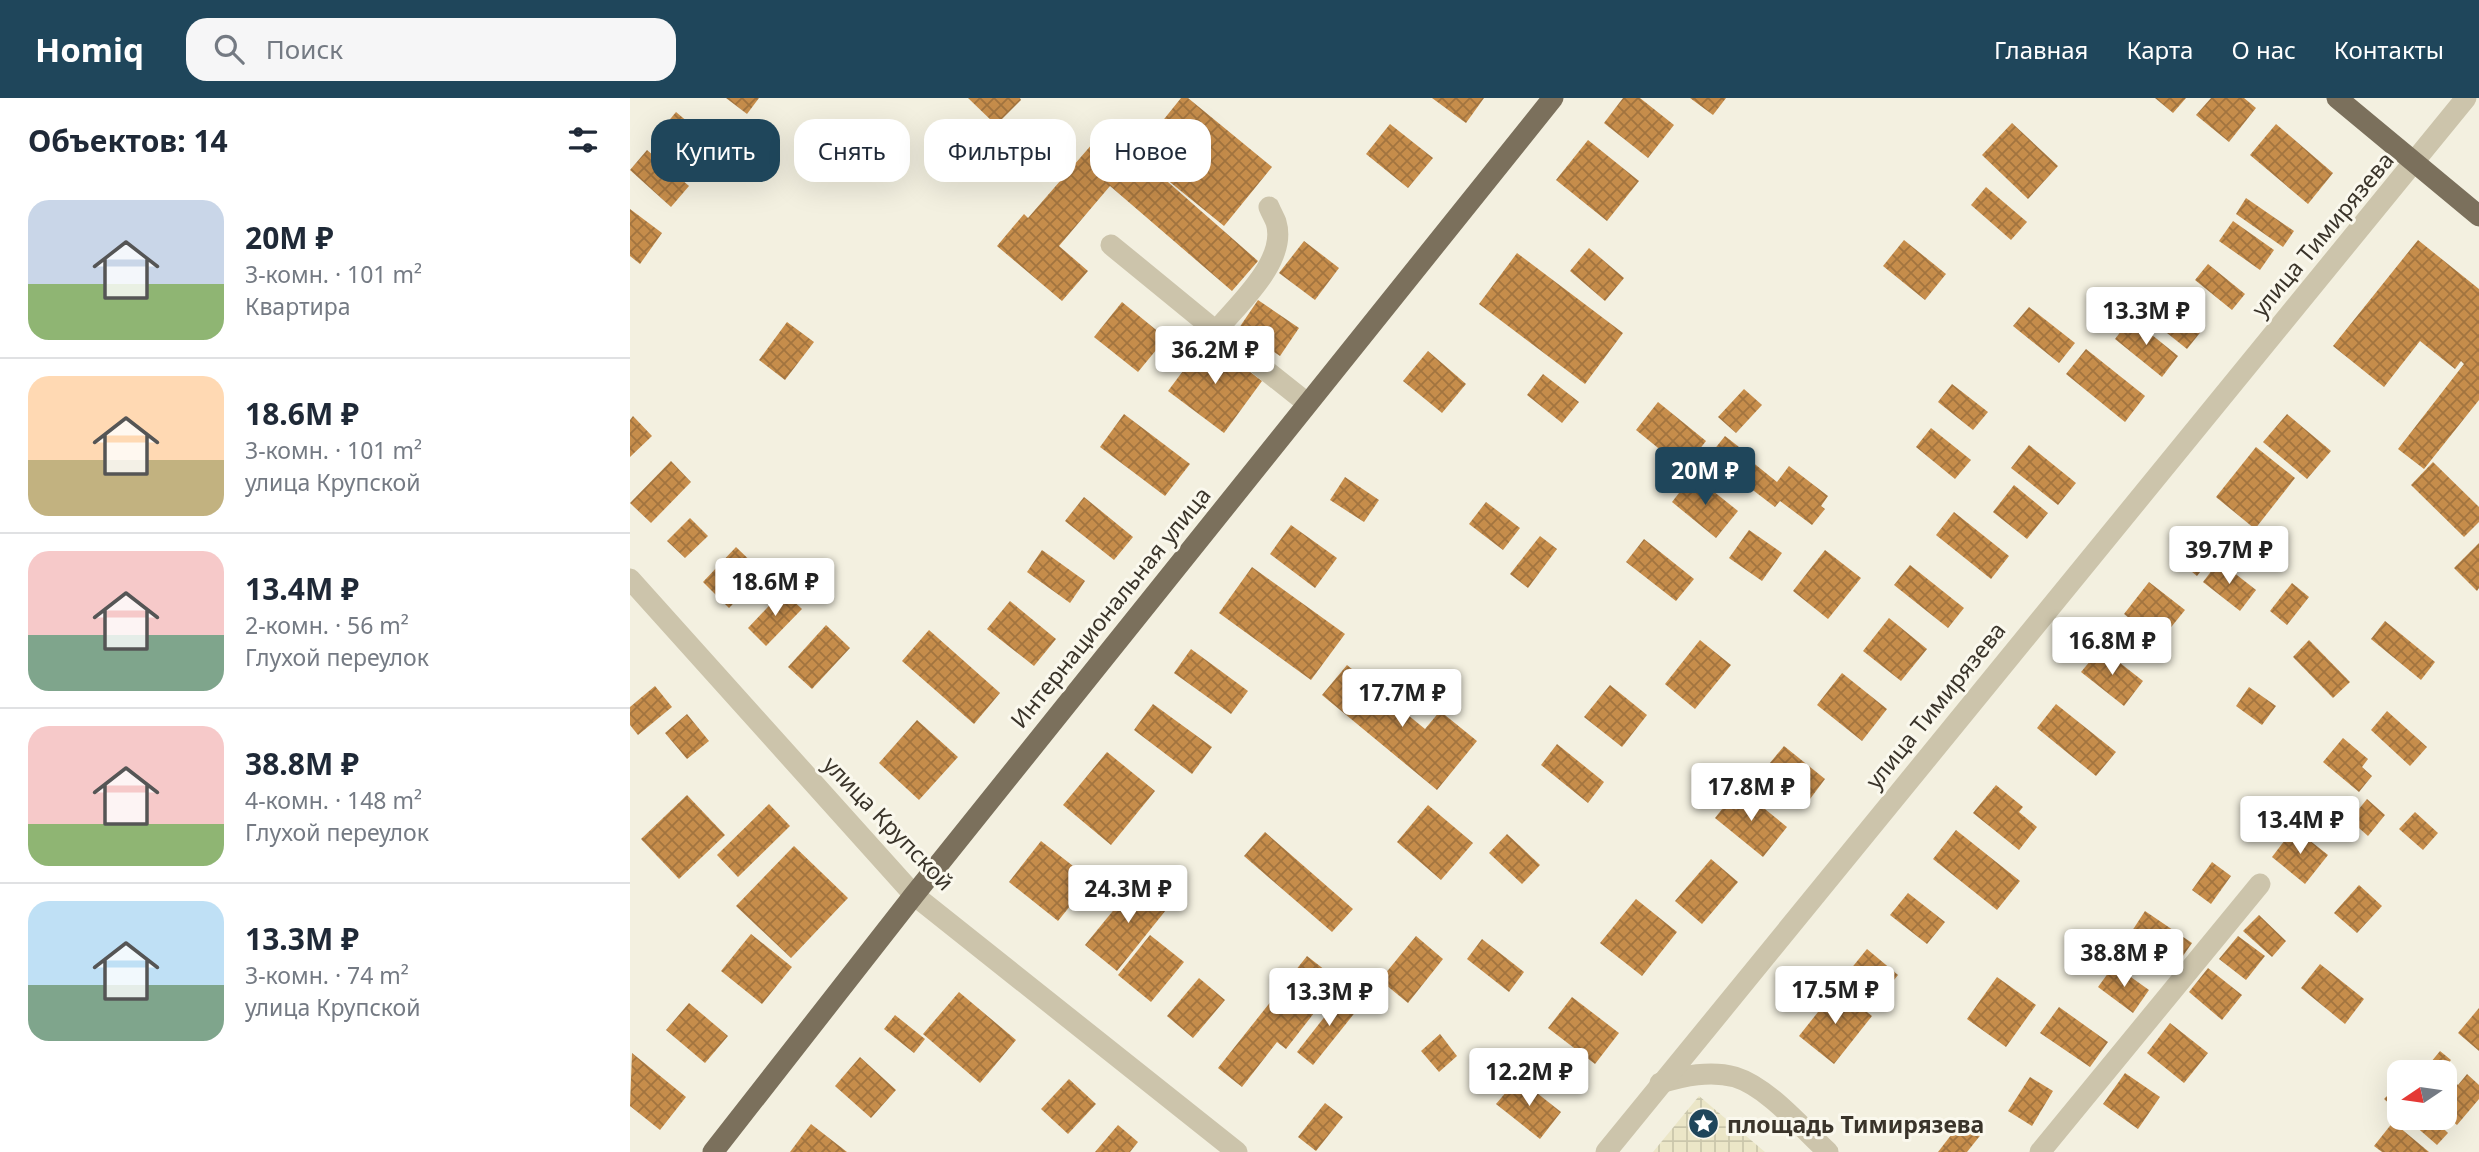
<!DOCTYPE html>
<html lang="ru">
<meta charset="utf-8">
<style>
:root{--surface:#fff;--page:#f6f6f7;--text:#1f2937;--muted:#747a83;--line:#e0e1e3;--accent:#1f465b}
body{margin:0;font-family:"Noto Sans",sans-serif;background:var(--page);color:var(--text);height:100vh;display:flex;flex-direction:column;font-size:26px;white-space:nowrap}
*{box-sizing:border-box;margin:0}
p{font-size:23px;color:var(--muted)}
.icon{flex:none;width:38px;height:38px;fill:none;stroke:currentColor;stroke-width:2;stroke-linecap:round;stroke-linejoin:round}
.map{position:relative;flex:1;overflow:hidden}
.details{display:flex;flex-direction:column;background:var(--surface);width:630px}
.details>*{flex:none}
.guide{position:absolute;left:21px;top:21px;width:665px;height:63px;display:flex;gap:14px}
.needle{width:46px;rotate:257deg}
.controls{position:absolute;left:1757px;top:962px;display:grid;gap:14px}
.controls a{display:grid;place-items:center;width:70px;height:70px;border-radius:14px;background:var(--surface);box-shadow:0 7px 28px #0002;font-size:35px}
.price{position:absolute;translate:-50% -60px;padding:0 16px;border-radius:7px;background:#fff;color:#222;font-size:23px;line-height:46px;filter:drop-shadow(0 2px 4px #0008)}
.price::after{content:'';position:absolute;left:50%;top:42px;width:21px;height:16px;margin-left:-10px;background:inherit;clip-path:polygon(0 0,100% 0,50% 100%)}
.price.on{background:var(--accent);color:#fff}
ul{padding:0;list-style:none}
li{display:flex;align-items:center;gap:21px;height:175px;padding:0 28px}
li+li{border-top:2px solid var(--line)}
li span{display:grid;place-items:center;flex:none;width:196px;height:140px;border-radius:21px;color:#555}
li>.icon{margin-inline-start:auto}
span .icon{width:84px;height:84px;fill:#fffc;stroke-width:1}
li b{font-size:30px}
h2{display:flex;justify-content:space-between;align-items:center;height:84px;padding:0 28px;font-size:30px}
.pill{padding:0 24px;border-radius:21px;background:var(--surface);box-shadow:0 7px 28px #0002;font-size:24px;line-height:63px}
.pill.on{background:var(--accent);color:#fff}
header{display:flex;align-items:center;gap:42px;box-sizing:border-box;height:98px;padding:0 35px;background:var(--accent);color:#fff}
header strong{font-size:33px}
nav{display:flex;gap:38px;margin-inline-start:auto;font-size:24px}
.search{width:490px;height:63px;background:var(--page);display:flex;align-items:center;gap:18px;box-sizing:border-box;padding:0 24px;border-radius:21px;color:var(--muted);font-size:26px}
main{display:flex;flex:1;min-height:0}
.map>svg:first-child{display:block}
.plaza{fill:url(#plaza-grid)}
.building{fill:url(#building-cross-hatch)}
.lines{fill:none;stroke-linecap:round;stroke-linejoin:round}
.minor{stroke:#ccc4ab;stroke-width:21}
.major{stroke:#7b705c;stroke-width:21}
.labels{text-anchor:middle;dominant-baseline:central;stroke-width:6;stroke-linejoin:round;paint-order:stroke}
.street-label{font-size:23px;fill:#3a342a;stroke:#faf8ed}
.poi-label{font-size:23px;font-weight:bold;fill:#3a342a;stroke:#faf8ed;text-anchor:start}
</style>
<header>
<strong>Homiq</strong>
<div class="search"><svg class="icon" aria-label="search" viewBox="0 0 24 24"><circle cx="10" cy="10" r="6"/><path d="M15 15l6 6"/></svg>Поиск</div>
<nav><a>Главная</a><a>Карта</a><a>О нас</a><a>Контакты</a></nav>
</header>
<main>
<section class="details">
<h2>Объектов: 14<svg class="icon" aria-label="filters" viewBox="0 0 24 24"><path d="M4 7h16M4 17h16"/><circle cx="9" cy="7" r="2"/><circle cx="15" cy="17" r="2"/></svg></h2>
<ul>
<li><span style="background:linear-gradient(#c9d6e8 60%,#8fb573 0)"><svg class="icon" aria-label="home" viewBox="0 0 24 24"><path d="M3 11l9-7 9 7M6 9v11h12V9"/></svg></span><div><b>20M ₽</b><p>3-комн. · 101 m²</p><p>Квартира</p></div></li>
<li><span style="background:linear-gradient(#ffd9b3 60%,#c2b280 0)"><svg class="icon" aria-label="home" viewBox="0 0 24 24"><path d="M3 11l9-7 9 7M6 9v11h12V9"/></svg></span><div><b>18.6M ₽</b><p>3-комн. · 101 m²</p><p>улица Крупской</p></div></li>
<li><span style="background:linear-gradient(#f6c9c9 60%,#7fa58c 0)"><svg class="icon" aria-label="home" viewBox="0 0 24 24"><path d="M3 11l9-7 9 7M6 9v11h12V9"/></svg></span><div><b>13.4M ₽</b><p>2-комн. · 56 m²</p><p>Глухой переулок</p></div></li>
<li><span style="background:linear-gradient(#f6c9c9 70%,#8fb573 0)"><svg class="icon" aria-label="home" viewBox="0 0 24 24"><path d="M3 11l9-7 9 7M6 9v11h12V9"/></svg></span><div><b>38.8M ₽</b><p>4-комн. · 148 m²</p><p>Глухой переулок</p></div></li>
<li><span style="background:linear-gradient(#bfe0f5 60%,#7fa58c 0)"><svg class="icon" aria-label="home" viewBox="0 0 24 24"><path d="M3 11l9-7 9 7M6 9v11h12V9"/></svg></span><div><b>13.3M ₽</b><p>3-комн. · 74 m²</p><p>улица Крупской</p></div></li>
</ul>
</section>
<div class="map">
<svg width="1849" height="1054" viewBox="0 0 1849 1054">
<defs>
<pattern id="plaza-grid" width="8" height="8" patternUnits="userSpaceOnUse" patternTransform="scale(1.75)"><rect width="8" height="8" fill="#ebe6c7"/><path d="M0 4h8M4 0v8" fill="none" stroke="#cac6ab"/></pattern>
<pattern id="building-cross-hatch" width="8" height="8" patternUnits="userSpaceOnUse" patternTransform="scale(1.75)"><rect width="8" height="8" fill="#c68d4b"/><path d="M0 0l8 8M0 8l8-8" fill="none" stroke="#a2743f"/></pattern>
</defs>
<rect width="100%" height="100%" fill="#f3f0e0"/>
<!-- plaza -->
<polygon class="plaza" points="1069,998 1135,1054 1023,1054"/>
<!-- building -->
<g class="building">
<polygon points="96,0 129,0 117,16"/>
<polygon points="338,0 390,0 391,2 366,27"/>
<polygon points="551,0 558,0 642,69 594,128 514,63 628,163 602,193 480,88 429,148 458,173 432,203 367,148 394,116 398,120 476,30 506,56"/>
<polygon points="802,0 854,0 836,25"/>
<polygon points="993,0 1010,0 1044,27 1018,60 974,25"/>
<polygon points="1060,0 1096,0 1083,17"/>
<polygon points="1525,0 1556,0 1543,15"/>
<polygon points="1581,0 1614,0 1626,10 1599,44 1566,17"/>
<polygon points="46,14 77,40 58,64 27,37"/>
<polygon points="1382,25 1428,68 1398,101 1352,57"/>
<polygon points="760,26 803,60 778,90 736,56"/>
<polygon points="1646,26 1703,75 1678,106 1620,57"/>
<polygon points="958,42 1009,83 977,123 926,82"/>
<polygon points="17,52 59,88 41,109 0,72"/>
<polygon points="1356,89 1397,124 1381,142 1341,107"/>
<polygon points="1616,100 1664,133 1653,149 1606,116"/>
<polygon points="0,111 32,135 10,166 0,158"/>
<polygon points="1603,123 1644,152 1630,172 1589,143"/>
<polygon points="1274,142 1316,176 1295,202 1253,168"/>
<polygon points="1788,142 1849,191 1849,302 1794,371 1768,351 1834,266 1831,263 1825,271 1790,243 1754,289 1703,248"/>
<polygon points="674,143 709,170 685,202 649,175"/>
<polygon points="959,150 994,180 975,203 940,173"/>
<polygon points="887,155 993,235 955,286 849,206"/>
<polygon points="1578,166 1615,196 1602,212 1565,182"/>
<polygon points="628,202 669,230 650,258 609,230"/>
<polygon points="1538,203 1573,231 1557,251 1522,223"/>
<polygon points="492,204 536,240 508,274 464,239"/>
<polygon points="1399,209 1445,245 1429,265 1383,228"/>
<polygon points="1501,220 1548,258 1532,279 1485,241"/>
<polygon points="157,224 184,244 155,282 129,262"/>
<polygon points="577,241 632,283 594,335 538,293"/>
<polygon points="1456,251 1515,298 1495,324 1436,276"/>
<polygon points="798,253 836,286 812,315 773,283"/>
<polygon points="913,276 949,304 932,325 897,297"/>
<polygon points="1322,286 1358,314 1343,332 1308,304"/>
<polygon points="1114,291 1132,307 1106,335 1088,319"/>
<polygon points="1028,304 1076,343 1054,371 1006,332"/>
<polygon points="494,316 560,366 535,398 470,349"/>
<polygon points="1657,316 1701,353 1677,381 1633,344"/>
<polygon points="3,318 22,338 0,359 0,322"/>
<polygon points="1301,330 1341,362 1325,381 1286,349"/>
<polygon points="1095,338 1123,360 1121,363 1147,384 1159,368 1198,398 1191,408 1195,411 1182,427 1150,403 1145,409 1111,383 1115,378 1083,353"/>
<polygon points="1399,347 1446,385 1428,407 1381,370"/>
<polygon points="1626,349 1665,380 1625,431 1586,399"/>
<polygon points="41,363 61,384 21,425 0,405"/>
<polygon points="1803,364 1849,409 1849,424 1834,439 1781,387"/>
<polygon points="1063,377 1108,413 1086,440 1042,404"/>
<polygon points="715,379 749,402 734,424 700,402"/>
<polygon points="1384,387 1418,415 1397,441 1363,414"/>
<polygon points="454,399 503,439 484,462 435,423"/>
<polygon points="856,404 890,430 873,452 839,426"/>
<polygon points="1324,414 1379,458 1361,481 1306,437"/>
<polygon points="60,420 78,438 55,460 37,443"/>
<polygon points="661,427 707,460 685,490 640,456"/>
<polygon points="1119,432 1152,455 1132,483 1099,460"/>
<polygon points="910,438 927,451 898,490 880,476"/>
<polygon points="1555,439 1581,460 1567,478 1541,457"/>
<polygon points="1014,441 1064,481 1046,503 996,464"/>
<polygon points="1849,445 1849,490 1847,493 1824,470"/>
<polygon points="106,449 133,475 99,510 73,484"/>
<polygon points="412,452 455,483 440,505 397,474"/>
<polygon points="1195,452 1231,480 1198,521 1163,493"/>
<polygon points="1589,463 1626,492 1610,513 1573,484"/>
<polygon points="1280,467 1334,510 1318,530 1264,487"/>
<polygon points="622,469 715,536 681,582 589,515"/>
<polygon points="1519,484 1555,512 1529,544 1494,516"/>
<polygon points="1662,485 1679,499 1657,527 1640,513"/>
<polygon points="153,493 172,511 136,548 118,530"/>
<polygon points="380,503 426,541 404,568 357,531"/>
<polygon points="1259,520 1297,551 1271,583 1233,553"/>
<polygon points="1755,523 1805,564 1791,582 1741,541"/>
<polygon points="196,527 220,550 182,591 158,569"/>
<polygon points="299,532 370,595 344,626 272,563"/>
<polygon points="1070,542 1101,567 1065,611 1035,586"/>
<polygon points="1679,542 1720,584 1703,600 1663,559"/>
<polygon points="1471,550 1513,583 1494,608 1451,574"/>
<polygon points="561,551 618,593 601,616 544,575"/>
<polygon points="717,567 795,631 810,613 847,643 807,692 692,597"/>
<polygon points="1212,575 1257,611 1232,643 1187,607"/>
<polygon points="980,587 1017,617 992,649 954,619"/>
<polygon points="25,588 42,609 8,637 0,627 0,609"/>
<polygon points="1619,589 1646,608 1632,627 1606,608"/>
<polygon points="523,606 582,649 562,676 504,632"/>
<polygon points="1426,606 1486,654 1466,678 1407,630"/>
<polygon points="1757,613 1797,649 1780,668 1741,632"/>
<polygon points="57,616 79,643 57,661 35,635"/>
<polygon points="287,622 328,659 289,702 249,665"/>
<polygon points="1713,640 1738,661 1732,669 1742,678 1729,694 1693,664"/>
<polygon points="927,646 974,684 958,705 911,667"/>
<polygon points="1154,648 1195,681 1177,705 1135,671"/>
<polygon points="477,654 525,693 481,747 433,707"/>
<polygon points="1366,687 1393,709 1389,714 1407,729 1389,752 1343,715"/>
<polygon points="1109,690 1157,729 1133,759 1085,720"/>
<polygon points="57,697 95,737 49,781 11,741"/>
<polygon points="1737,701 1755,717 1738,738 1720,722"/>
<polygon points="139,706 160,728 108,779 87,757"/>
<polygon points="798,707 843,745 811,782 767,744"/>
<polygon points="1785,714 1808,735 1793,752 1769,731"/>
<polygon points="1664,730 1698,757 1675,786 1642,759"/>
<polygon points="1326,732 1390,783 1367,812 1303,761"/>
<polygon points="635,734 723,811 702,834 614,758"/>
<polygon points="877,736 910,767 892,786 859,755"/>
<polygon points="411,743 461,782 428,823 379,784"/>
<polygon points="164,748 218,800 161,860 106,808"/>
<polygon points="1081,761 1108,784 1072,826 1045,803"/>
<polygon points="1582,764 1601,778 1581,806 1562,792"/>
<polygon points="509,781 540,807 487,873 455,847"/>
<polygon points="1729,787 1752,808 1727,835 1704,815"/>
<polygon points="1278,795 1315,824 1297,846 1260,817"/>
<polygon points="1006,801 1047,834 1012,878 970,845"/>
<polygon points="1515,813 1562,845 1548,865 1502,833"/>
<polygon points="1629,817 1656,843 1642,859 1613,833"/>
<polygon points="121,836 162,869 132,906 91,873"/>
<polygon points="520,837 554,864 521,904 488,877"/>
<polygon points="786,838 813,861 778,905 750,882"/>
<polygon points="1608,838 1635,858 1616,882 1589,861"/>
<polygon points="852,841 894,874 879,894 837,861"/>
<polygon points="1237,851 1268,877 1243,908 1211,883"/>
<polygon points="677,858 709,883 656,951 647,944 612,989 588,970"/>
<polygon points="1690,866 1734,901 1715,926 1671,890"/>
<polygon points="1484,867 1519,892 1503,915 1468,889"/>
<polygon points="1578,870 1612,897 1592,922 1559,894"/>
<polygon points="1367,879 1406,907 1376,949 1337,921"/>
<polygon points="569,880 595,902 563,940 537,918"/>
<polygon points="1207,890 1242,918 1204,966 1169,938"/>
<polygon points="329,894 386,942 350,985 293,936"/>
<polygon points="714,894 731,907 683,967 667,954"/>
<polygon points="942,899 989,935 965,966 918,930"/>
<polygon points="59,905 98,938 75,965 36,932"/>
<polygon points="1429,909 1478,944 1460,969 1410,935"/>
<polygon points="1849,910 1849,953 1828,935"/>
<polygon points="265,917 295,941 284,955 254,931"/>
<polygon points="1540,925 1578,955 1554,985 1517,955"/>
<polygon points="810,936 827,958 809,974 791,953"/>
<polygon points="1810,953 1821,962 1812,973 1814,975 1792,975"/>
<polygon points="2,955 56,999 30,1032 0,1008"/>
<polygon points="230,959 266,992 241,1020 205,988"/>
<polygon points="1495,975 1530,999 1508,1031 1473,1006"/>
<polygon points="1815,975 1828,987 1837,976 1849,987 1849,1001 1827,1027 1815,1017"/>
<polygon points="1400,979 1423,993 1402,1028 1378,1013"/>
<polygon points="888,980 931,1014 910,1041 866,1006"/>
<polygon points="439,981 466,1006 438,1036 411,1011"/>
<polygon points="1766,989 1769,992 1769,1014 1754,1001"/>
<polygon points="695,1005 713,1019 686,1053 668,1039"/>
<polygon points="1335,1019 1353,1034 1337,1054 1308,1054"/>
<polygon points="1776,1020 1802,1020 1818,1035 1807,1047"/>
<polygon points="1763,1024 1799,1054 1752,1054 1744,1048"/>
<polygon points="181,1026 217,1054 160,1054"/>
<polygon points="488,1027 508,1044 500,1054 465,1054"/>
</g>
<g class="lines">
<!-- minor -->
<g class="minor">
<polyline points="481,147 586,233 677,305"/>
<path d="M586,233C608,206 658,163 646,124C644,119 641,114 639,109"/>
<polyline points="0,481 284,797 607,1054"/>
<path d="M1030,985C1054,978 1080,972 1105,979C1138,989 1173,1031 1198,1054"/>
<polyline points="976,1054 1836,0"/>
<polyline points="1410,1054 1630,786"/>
</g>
<!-- major -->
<g class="major">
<polyline points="1707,0 1849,118"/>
<polyline points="83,1054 284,797 923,0"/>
</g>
</g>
<!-- icons -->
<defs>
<symbol id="sight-disc" viewBox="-11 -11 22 22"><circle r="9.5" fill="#1f465b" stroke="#faf8ed"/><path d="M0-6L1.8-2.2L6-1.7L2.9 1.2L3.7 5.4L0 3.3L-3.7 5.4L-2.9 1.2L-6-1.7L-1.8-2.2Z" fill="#fff"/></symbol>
</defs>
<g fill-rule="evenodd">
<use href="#sight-disc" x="1056" y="1008" width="35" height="35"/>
</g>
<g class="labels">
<!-- street labels -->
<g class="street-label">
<text transform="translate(1692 136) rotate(-50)">улица Тимирязева</text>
<text transform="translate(480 509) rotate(-51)">Интернациональная улица</text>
<text transform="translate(1305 607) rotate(-51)">улица Тимирязева</text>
<text transform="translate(259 725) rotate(46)">улица Крупской</text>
</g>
<!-- poi labels -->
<g class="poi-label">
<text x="1097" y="1026">площадь Тимирязева</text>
</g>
</g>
</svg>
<div class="controls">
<a><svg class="needle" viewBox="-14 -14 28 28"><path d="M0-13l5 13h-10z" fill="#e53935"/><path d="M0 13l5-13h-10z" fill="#747a83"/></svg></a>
</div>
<b class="price" style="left:1516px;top:249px">13.3M ₽</b>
<b class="price" style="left:585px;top:288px">36.2M ₽</b>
<b class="price on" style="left:1075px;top:409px">20M ₽</b>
<b class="price" style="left:1599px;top:488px">39.7M ₽</b>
<b class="price" style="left:145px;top:520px">18.6M ₽</b>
<b class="price" style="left:1482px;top:579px">16.8M ₽</b>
<b class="price" style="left:772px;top:631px">17.7M ₽</b>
<b class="price" style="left:1121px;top:725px">17.8M ₽</b>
<b class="price" style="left:1670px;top:758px">13.4M ₽</b>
<b class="price" style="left:498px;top:827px">24.3M ₽</b>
<b class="price" style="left:1494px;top:891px">38.8M ₽</b>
<b class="price" style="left:1205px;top:928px">17.5M ₽</b>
<b class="price" style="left:699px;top:930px">13.3M ₽</b>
<b class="price" style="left:899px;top:1010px">12.2M ₽</b>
<div class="guide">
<a class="pill on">Купить</a>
<a class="pill">Снять</a>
<a class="pill">Фильтры</a>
<a class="pill">Новое</a>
</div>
</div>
</main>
